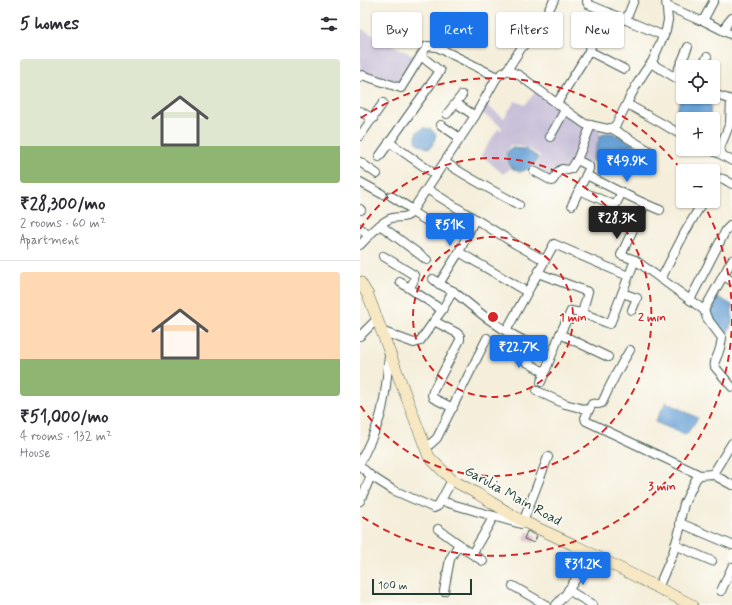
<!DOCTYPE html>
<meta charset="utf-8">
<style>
:root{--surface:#fff;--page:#f2f2f3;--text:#2b2b33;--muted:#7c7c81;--line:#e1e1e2;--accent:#1a73e8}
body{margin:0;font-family:Mynerve,sans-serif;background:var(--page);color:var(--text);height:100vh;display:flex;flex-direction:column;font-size:15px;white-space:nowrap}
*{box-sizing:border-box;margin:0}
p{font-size:13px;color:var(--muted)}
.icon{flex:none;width:22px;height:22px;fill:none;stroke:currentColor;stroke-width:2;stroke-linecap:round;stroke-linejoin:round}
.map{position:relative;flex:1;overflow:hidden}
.drawer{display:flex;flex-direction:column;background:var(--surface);width:360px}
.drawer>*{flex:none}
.banner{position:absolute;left:12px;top:12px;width:300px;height:36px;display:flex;gap:8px}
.fabs{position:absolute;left:316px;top:60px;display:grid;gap:8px}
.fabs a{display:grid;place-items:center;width:44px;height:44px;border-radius:4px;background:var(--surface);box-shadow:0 1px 3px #0004;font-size:20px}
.scale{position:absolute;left:12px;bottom:10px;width:100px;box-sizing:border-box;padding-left:4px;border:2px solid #1f3d34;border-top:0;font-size:11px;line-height:14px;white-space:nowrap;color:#1f3d34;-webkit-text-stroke:3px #fdfcf7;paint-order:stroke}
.price{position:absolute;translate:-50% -34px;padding:0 9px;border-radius:4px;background:var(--accent);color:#fff;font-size:13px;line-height:26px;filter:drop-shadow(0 1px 2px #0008)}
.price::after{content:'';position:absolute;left:50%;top:24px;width:12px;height:9px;margin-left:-6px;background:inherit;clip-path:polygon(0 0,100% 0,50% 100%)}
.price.on{background:#222;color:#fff}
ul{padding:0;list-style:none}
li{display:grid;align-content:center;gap:8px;height:212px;padding:0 20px}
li+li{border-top:1px solid var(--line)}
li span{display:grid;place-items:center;height:124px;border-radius:4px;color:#555}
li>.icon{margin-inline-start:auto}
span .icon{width:72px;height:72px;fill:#fffc;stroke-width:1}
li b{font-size:17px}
h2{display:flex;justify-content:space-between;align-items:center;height:48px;padding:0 20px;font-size:17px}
.pill{padding:0 14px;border-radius:4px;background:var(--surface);box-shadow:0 1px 3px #0004;font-size:14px;line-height:36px}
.pill.on{background:var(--accent);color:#fff}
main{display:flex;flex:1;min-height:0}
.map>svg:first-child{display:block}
.industrial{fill:#c8bfd8}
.water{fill:#66a0d5;stroke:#426e84}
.building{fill:#d7a7c0}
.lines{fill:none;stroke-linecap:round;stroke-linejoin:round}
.street-casing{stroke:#3f584d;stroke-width:10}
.secondary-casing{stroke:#3f584d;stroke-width:12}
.street{stroke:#fff;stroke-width:8}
.secondary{stroke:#f7e8c3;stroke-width:11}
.ring{fill:none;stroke:#d62828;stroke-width:2;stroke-dasharray:7 5}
.labels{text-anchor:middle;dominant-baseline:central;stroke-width:3;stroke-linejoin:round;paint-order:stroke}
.street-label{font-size:14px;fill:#1f3d34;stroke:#fdfcf7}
.centre{fill:#d62828;stroke:#fdfcf7;stroke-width:2}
.ring-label{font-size:12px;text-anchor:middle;font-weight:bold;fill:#d62828;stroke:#fdfcf7;stroke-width:3;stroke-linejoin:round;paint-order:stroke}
</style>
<main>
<section class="drawer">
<h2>5 homes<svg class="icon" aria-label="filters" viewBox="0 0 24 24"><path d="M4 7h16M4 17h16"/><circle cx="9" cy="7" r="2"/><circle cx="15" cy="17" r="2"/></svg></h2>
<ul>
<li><span style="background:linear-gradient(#dfe7d0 70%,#8fb573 0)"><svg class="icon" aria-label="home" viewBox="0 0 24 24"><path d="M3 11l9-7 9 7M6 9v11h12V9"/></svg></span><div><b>₹28,300/mo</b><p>2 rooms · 60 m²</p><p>Apartment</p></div></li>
<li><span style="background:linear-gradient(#ffd9b3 70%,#8fb573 0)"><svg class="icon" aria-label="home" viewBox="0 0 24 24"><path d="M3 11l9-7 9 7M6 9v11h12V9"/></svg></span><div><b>₹51,000/mo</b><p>4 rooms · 132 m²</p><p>House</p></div></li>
</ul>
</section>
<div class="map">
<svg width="372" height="605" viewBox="0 0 372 605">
<rect width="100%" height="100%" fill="#fdfcf7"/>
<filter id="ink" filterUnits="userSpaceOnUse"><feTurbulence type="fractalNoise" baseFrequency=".025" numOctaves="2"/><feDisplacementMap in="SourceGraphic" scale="8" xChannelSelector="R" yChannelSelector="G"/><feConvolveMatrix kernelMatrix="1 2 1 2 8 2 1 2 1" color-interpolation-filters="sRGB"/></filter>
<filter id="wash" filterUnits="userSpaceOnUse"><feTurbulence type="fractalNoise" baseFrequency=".012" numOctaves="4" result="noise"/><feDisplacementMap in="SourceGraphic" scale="16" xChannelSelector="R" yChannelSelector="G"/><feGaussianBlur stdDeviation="0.9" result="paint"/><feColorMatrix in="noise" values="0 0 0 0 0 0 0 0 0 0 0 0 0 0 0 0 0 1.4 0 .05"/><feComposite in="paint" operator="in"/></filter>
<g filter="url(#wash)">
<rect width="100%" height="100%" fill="#f4eeda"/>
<!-- industrial -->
<g class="industrial">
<polygon points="0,28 56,57 40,85 0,74"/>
<polygon points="176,91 241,130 230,165 216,160 192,180 175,168 180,155 164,147 150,145 145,156 150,169 143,174 121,155 138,129 142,130 141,126 120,112 124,104 144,118 155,101 165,105"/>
</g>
<!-- water -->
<g class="water">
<path d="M325,97C339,97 340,96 351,105L350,119H323V130L319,126L316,113L320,100Z"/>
<polygon points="64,128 71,129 76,135 73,144 69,149 57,143 56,138 57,132"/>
<polygon points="245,133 253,133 284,150 271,177 232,161 240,136"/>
<polygon points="151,148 165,149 178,157 173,167 160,172 150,167 146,154"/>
<polygon points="356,296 372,305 372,323 366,336 355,327 348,311"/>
<polygon points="306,402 338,418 326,435 295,422"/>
</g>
<g id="blocks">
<!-- building -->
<polygon class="building" points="167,531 177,536 174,543 164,539"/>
</g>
</g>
<g filter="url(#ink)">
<use href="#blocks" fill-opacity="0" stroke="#3f584d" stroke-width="1"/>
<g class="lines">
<defs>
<g id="street">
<polyline points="227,0 227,2 228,4 304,36"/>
<polyline points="306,0 308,20 306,30 292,62 294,65 323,82"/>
<polyline points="307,6 339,20 342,20 344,19 354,0"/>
<polyline points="266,20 274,0"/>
<polyline points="342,20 372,35"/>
<polyline points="364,31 367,24 372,18"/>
<polyline points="229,51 264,69"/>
<polyline points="342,67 347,57"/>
<polyline points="147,70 160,50 182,22 194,0"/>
<polyline points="0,77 2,75 41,88 67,46 77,47 137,77"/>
<polyline points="315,77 328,47"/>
<polyline points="353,94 372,100"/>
<polyline points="371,100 370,123 360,148 362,155 372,161"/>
<polyline points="96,103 115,116"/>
<polyline points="197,103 228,53 247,12"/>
<polyline points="267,104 303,124 323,136"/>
<polyline points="0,111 13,119"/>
<polyline points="87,114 102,95"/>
<polyline points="81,125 100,138"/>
<polyline points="251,128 288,150"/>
<polyline points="0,136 23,103"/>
<polyline points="190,137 205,110"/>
<polyline points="29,142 76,175"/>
<polyline points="349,149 362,155"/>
<polyline points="19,157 80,71 61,56"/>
<polyline points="0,162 17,174"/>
<path d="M85,162C108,178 134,191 159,205"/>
<polyline points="174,171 192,181 193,180 199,171 202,169 208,170 211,169 217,160"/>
<path d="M226,175C251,187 275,200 300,210"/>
<polyline points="0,182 22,194"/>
<path d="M353,184C359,174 365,180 372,184"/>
<polyline points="67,189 157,245 184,260"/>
<polyline points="219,190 254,205 256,204 262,192"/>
<polyline points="31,196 53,210"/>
<polyline points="212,205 229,169 229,166 217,160 231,125"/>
<polyline points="0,209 1,210"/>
<polyline points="52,212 85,232"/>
<polyline points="20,225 67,260"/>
<polyline points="0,228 9,236"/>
<path d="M0,245C8,237 21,221 32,218C39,216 45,219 50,214L115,116L137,77L147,70L159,75L215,117L225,124L248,129L254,127L257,123C268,102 277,80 292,62"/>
<polyline points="99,252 167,292"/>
<path d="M23,256L54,275C56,279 52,284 50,287"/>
<polyline points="275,260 261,255 285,204"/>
<path d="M178,273L228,292L222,313L250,324L275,260L344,310L347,318L362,338C361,342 361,347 359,351C358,357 353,361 355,367L372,387"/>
<polyline points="363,276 372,281"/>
<polyline points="73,279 79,284 93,291 124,316 146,331 166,342"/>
<polyline points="301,279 324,234 343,201"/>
<polyline points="79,284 99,252 115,219"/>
<polyline points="262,293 277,298 272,310"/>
<polyline points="330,300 366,230 371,225"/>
<polyline points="82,310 93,291"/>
<polyline points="344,310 372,260"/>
<polyline points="74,321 97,333 100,336 100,340 73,391 72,395 73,398 93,408"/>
<polyline points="21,331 54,343 60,341 82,310 40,282"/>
<polyline points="146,331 194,244 268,276"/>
<polyline points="200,334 248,357"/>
<polyline points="0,336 17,319"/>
<polyline points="144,349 184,372"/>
<path d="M270,350C259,367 250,385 242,403C238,405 235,403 232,404L225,418L226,421L340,475"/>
<polyline points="181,382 200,334 211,311 222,313"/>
<polyline points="177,391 205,404 228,410"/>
<polyline points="66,448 77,438 127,338"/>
<path d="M0,463C7,448 15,433 20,417C26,397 27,376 29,355"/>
<polyline points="0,466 11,476 33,490 74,508 78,506 92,480"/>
<polyline points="352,474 372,485"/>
<polyline points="0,501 11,476"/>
<polyline points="81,501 161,524"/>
<polyline points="163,522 188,457"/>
<polyline points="320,523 372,545"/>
<polyline points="78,529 99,544 104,549 123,561"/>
<polyline points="315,545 352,561"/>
<polyline points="112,554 134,516"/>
<polyline points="153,586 186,605"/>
<polyline points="298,588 313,553 320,529 321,516 324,504 333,485 336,479 340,475 353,474 372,443"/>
<polyline points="208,590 233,605"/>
<polyline points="84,591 90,559 99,544"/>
<polyline points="361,591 372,567"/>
<polyline points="196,605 206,594 232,554"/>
</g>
<polyline id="secondary" points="0,282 8,295 69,457 92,480 118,494 160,520 212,544 332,605"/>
</defs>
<!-- street casing -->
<use href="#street" class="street-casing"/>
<!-- secondary casing -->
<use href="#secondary" class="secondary-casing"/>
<!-- street -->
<use href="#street" class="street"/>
<!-- secondary -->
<use href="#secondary" class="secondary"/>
</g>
</g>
<!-- distance rings -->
<g class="ring">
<circle cx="133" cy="317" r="80"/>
<path d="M0 229A159 159 0 1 1 0 405"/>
<path d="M372 319A239 239 0 0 1 1 516M1 118A239 239 0 0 1 323 172M342 201A239 239 0 0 1 372 315"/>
</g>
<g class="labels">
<!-- street labels -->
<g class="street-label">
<text transform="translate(153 496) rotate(29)">Garulia Main Road</text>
</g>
</g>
<circle cx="133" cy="317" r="6" class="centre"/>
<g class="ring-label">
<text x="213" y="321">1 min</text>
<text x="292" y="321">2 min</text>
<text x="302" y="490">3 min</text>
</g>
</svg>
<div class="fabs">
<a><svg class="icon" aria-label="locate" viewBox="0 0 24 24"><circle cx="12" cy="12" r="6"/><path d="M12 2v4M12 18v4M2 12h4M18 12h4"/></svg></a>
<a>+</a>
<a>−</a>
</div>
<div class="scale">100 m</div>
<b class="price" style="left:267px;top:183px">₹49.9K</b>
<b class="price on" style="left:257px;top:240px">₹28.3K</b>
<b class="price" style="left:90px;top:247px">₹51K</b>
<b class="price" style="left:159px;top:369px">₹22.7K</b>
<b class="price" style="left:223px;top:586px">₹31.2K</b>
<div class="banner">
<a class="pill">Buy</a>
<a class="pill on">Rent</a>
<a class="pill">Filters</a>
<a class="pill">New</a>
</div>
</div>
</main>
